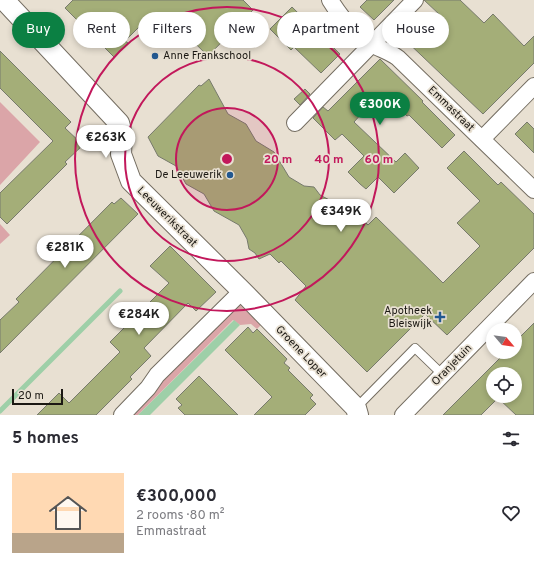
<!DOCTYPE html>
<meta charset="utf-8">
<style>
:root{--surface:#fff;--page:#f7f7f7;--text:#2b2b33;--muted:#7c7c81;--accent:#0b8043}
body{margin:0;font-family:Overpass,sans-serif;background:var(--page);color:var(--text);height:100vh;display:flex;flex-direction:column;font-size:15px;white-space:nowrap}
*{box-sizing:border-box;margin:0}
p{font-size:13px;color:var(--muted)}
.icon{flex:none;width:22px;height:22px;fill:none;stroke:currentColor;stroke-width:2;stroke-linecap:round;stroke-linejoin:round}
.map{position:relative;height:415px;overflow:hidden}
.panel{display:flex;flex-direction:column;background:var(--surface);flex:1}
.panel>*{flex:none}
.hud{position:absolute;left:12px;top:12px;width:510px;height:36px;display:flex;gap:8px}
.needle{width:26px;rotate:119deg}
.tools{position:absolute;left:486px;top:323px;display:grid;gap:8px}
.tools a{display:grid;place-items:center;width:36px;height:36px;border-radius:50%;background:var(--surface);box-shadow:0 2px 6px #0003;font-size:20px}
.scale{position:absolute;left:12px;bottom:10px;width:51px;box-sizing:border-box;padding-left:4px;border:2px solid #1b1813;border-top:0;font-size:11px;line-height:14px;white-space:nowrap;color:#1b1813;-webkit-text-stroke:3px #e8e0d2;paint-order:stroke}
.price{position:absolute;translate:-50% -34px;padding:0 9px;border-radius:14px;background:#fff;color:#222;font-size:13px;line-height:26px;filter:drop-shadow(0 1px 2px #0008)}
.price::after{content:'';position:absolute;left:50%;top:24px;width:12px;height:9px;margin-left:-6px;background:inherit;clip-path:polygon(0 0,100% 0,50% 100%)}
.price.active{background:var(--accent);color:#fff}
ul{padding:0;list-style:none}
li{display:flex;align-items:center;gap:12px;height:100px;padding:0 12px}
li span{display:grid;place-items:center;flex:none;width:112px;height:80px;border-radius:0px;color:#555}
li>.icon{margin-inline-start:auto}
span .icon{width:48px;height:48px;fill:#fffc;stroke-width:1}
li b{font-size:17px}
h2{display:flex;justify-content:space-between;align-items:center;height:48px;padding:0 12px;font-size:17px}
.pill{padding:0 14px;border-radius:18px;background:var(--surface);box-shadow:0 2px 6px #0003;font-size:14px;line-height:36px}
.pill.active{background:var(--accent);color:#fff}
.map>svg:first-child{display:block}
.green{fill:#dba5a8}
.water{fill:#9ecfa8}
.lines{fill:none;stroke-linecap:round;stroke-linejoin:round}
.stream{stroke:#9ecfa8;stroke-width:5}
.building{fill:#a4ae78;stroke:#777a6c;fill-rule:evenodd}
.service-casing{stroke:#746d61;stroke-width:10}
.minor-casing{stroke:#746d61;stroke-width:18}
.tertiary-casing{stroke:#746d61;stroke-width:22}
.service{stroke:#fff;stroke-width:8}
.minor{stroke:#fff;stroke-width:16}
.tertiary{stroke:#fff;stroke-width:20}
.ring{fill:none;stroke:#c2185b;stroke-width:2}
.poi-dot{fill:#225890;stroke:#e8e0d2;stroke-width:1.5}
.labels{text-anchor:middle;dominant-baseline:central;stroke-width:3.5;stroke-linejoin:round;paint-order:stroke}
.poi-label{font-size:11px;fill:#1b1813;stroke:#e8e0d2;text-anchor:end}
.street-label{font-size:11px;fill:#1b1813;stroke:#e8e0d2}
.centre{fill:#c2185b;stroke:#e8e0d2;stroke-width:2}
.ring-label{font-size:12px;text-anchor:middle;font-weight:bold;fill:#c2185b;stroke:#e8e0d2;stroke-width:3.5;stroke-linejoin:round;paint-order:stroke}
</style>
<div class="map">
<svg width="534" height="415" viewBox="0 0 534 415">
<rect width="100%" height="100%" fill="#e8e0d2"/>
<!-- green -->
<g class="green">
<polygon points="0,102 40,142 0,185"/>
<polygon points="0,224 10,235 0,244"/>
<polygon points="239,304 261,325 257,329 251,324 240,325 233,320 138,415 128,415"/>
</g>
<!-- water -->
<polygon class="water" points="234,320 240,325 150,415 138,415"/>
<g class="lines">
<!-- stream -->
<polyline class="stream" points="0,411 120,291"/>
</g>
<!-- building -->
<g class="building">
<polygon points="73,0 243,0 253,10 208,56 164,13 150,27 144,22 125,41 128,43 114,57 65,8"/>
<polygon points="367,0 394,0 374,20 360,7"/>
<polygon points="424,0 460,0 484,23 493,14 524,46 534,36 534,63 483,114 401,36 411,26 420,35 440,15"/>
<polygon points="292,7 340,54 321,73 294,47 291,50 270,29"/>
<polygon points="0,51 71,122 65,128 83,145 65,162 67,164 7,224 0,217 0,193 53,141 0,88"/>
<polygon points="380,59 423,101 422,102 455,135 442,148 409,115 407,116 381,92 354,122 396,162 405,153 419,168 394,193 378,177 366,189 360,184 348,172 364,156 342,134 335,140 313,118 323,107 328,111"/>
<polygon points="209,79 228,114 246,124 256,141 274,152 289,177 304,186 314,187 320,195 335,203 339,199 362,222 363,220 368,225 376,217 443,283 480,246 457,223 480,201 447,168 464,151 498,185 501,182 534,214 534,248 447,335 425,314 367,372 295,300 306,286 281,261 279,263 270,254 259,259 255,253 249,249 247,239 239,225 214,211 204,194 186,184 176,166 158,156 148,137 199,85 201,86"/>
<polygon points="305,89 310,94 300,105 294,99"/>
<polygon points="527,122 534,129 534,153 515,134"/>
<polygon points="121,198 138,214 0,353 0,320 19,302 16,299 112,202 114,204"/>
<polygon points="170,246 216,292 196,311 188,303 144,348 151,356 130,377 132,379 96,415 37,415 59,393 69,403 120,352 110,342 169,283 150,266"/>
<path d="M534,323V415H516L498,398L481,415H443L506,352H515V342ZM493,374H515V396H493Z"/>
<polygon points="248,327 253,333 257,329 287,359 284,363 290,368 288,370 313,395 310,398 316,404 305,415 254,415 272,397 225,350"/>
<polygon points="199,376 238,415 185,415 178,408 182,405 176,399"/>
</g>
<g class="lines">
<defs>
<polyline id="service" points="356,408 415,348 443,375"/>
<g id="minor">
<path d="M330,0C340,16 354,34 370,43C379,49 389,51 398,58L534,190"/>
<polyline points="295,123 415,0"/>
<polyline points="482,139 534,86"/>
<polyline points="122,415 148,388 157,375 242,291"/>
<polyline points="403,415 534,281"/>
</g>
<polyline id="tertiary" points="4,0 119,123 122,134 121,154 131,181 242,291 356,408 358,415"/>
</defs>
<!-- service casing -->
<use href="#service" class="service-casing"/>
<!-- minor casing -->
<use href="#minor" class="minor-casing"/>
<!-- tertiary casing -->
<use href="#tertiary" class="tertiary-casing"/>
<!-- service -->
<use href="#service" class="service"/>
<!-- minor -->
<use href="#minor" class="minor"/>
<!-- tertiary -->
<use href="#tertiary" class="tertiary"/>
</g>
<!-- distance rings -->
<circle cx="227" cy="159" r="51" fill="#c2185b" fill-opacity=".12"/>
<g class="ring">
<circle cx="227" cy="159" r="51"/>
<circle cx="227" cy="159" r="102"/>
<circle cx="227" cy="159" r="152"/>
</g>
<!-- markers -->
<g class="poi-dot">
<circle cx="155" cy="56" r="4"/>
<circle cx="230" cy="175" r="4"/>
<path d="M438 311h4v4h4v4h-4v4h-4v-4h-4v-4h4z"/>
</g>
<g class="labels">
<!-- poi labels -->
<g class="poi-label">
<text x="163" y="56" text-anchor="start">Anne Frankschool</text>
<text x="222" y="175">De Leeuwerik</text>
<text x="432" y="311">Apotheek<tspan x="432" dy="13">Bleiswijk</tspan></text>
</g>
<!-- street labels -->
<g class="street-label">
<text transform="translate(451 109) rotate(44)">Emmastraat</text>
<text transform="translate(167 217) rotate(45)">Leeuwerikstraat</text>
<text transform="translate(301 352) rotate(46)">Groene Loper</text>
<text transform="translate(452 365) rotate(-46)">Oranjetuin</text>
</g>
</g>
<circle cx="227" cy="159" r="6" class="centre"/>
<g class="ring-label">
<text x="278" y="163">20 m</text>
<text x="329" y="163">40 m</text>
<text x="379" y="163">60 m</text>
</g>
</svg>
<div class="tools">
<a><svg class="needle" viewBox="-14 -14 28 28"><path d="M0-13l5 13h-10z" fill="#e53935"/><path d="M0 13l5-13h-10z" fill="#7c7c81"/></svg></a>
<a><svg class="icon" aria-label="locate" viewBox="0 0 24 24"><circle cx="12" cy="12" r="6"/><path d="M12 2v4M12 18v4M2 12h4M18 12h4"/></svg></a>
</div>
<div class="scale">20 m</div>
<b class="price active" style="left:380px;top:126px">€300K</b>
<b class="price" style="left:106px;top:159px">€263K</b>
<b class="price" style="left:341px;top:233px">€349K</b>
<b class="price" style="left:65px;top:269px">€281K</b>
<b class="price" style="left:139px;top:336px">€284K</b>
<div class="hud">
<a class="pill active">Buy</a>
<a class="pill">Rent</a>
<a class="pill">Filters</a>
<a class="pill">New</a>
<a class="pill">Apartment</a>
<a class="pill">House</a>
</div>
</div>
<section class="panel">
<h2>5 homes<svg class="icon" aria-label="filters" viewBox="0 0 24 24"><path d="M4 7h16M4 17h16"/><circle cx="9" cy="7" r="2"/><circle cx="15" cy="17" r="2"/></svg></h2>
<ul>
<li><span style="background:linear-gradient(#ffd9b3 75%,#b9a48a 0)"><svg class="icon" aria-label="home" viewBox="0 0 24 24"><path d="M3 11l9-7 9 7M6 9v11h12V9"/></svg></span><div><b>€300,000</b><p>2 rooms · 80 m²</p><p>Emmastraat</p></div><svg class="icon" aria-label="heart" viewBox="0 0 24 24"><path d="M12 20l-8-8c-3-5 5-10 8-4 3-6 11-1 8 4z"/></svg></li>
</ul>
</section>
